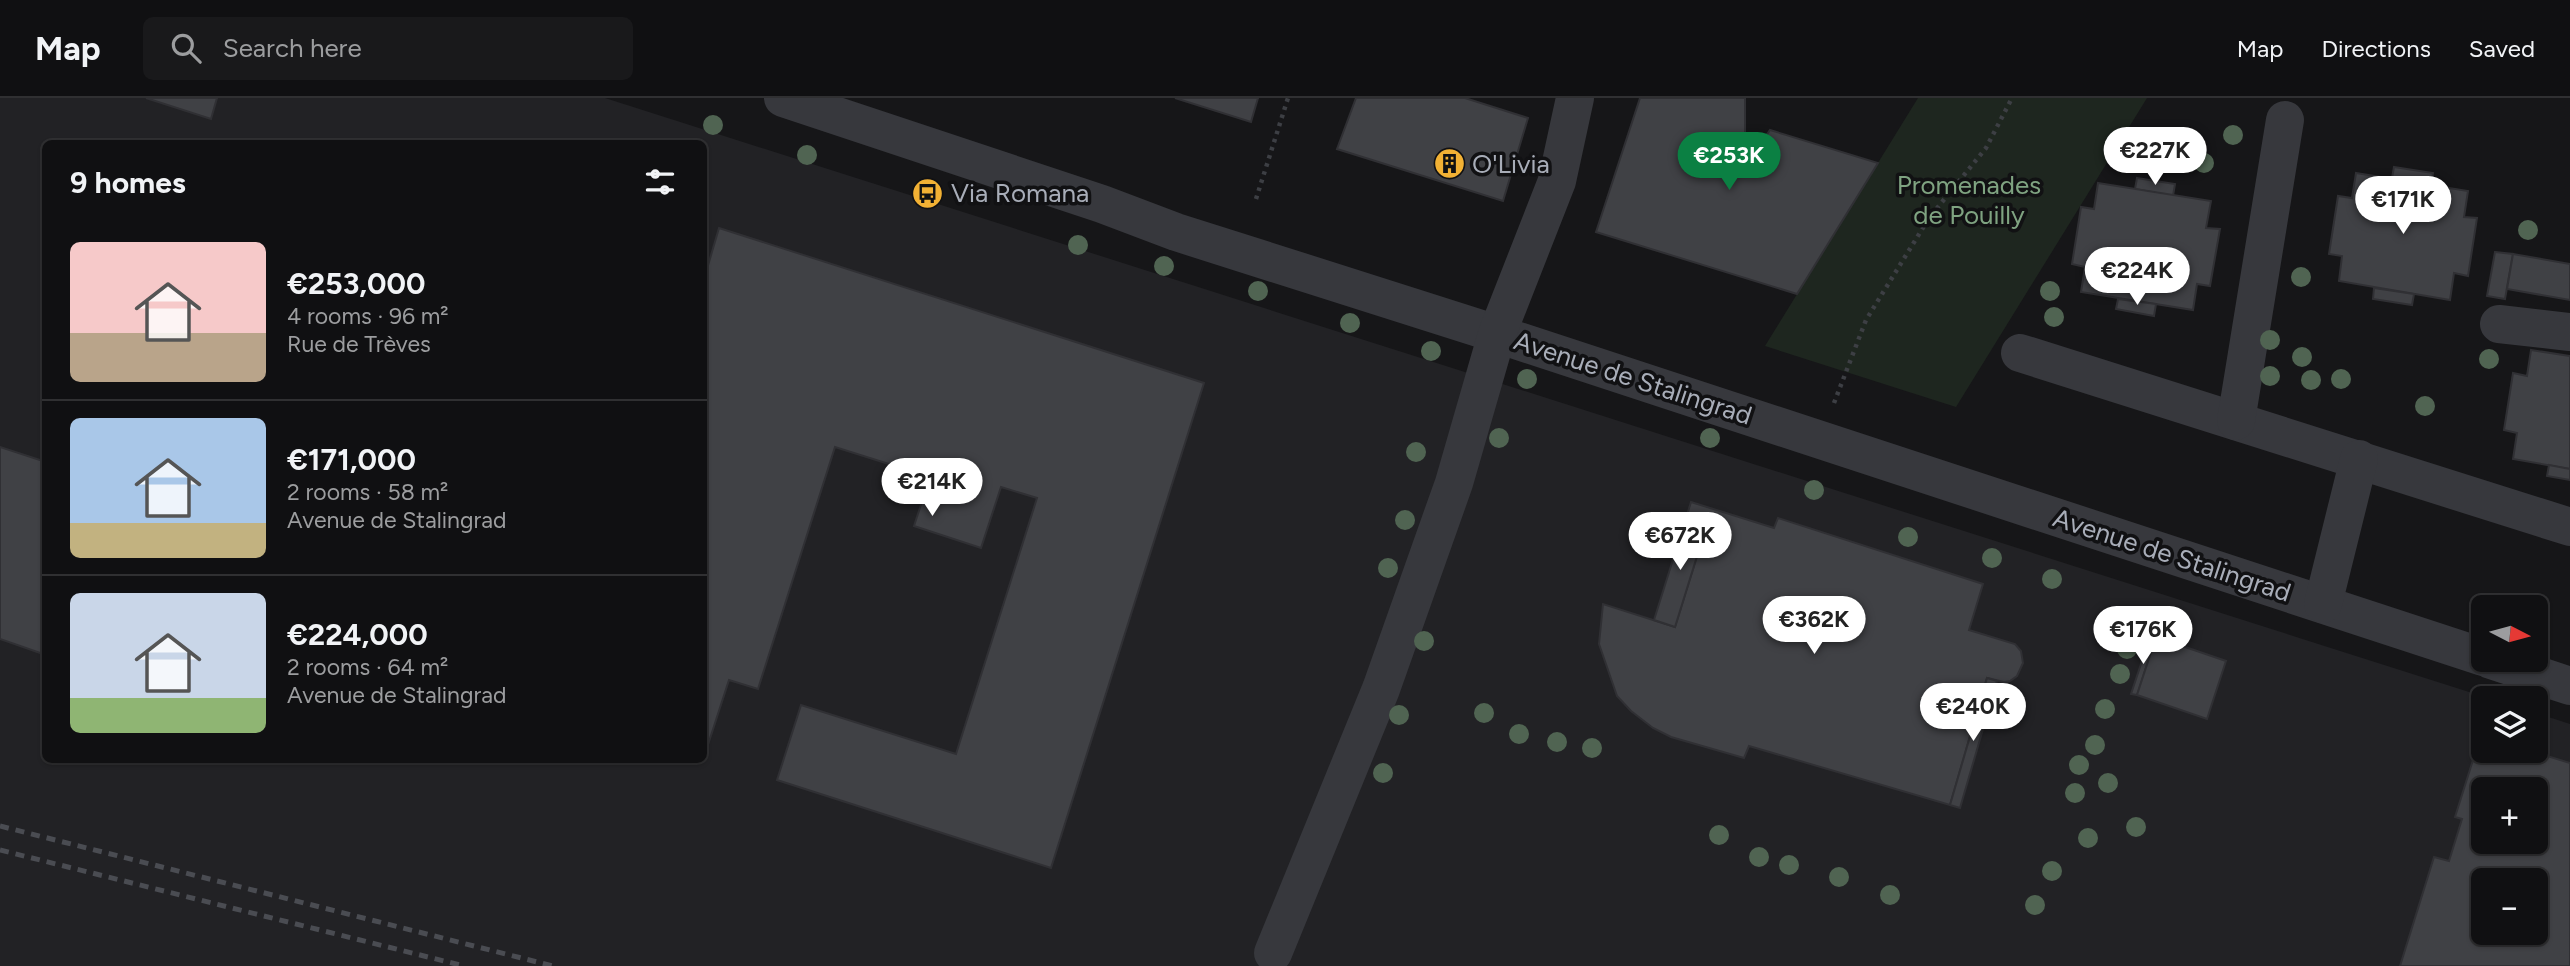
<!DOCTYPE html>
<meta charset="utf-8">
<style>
:root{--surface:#101012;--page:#19191b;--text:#f1f3f6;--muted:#9c9d9f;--line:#303032;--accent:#0b8043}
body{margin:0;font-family:Figtree,sans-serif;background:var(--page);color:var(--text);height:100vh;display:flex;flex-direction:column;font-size:26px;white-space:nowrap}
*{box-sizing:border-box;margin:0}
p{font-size:23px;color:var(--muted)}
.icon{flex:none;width:38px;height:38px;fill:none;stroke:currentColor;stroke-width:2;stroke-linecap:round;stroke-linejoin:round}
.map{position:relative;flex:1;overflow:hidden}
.side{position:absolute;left:42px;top:42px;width:665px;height:623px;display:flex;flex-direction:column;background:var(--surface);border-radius:10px;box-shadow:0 2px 5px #0004,0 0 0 2px var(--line)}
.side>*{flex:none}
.needle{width:46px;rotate:96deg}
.controls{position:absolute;left:2471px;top:497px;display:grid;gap:14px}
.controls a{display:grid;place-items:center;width:77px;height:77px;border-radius:10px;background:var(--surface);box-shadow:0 2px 5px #0004,0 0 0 2px var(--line);font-size:35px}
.price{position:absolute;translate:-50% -60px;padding:0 16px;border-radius:24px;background:#fff;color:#222;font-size:23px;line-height:46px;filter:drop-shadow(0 2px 4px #0008)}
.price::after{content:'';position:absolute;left:50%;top:42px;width:21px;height:16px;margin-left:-10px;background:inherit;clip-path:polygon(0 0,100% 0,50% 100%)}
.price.active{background:var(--accent);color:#fff}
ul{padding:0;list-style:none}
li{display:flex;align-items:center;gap:21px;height:175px;padding:0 28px}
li+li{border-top:2px solid var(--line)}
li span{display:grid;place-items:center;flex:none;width:196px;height:140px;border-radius:10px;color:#555}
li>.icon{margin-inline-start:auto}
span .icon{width:84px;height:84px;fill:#fffc;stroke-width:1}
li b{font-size:30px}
h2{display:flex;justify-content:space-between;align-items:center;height:84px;padding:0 28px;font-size:30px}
header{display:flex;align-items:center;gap:42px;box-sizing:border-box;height:98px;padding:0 35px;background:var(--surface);border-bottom:2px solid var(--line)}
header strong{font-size:33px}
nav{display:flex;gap:38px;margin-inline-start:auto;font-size:24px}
.search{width:490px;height:63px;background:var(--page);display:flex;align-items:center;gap:18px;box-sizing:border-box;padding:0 24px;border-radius:10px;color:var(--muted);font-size:26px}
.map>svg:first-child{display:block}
.built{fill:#222225;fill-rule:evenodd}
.green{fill:#1e261f}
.building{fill:#404145;stroke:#303034;stroke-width:2;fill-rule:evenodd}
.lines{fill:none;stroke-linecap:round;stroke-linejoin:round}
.path{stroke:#3d3f44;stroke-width:4.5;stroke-dasharray:3.5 5;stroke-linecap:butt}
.minor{stroke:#37383d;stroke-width:38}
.rail{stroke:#4a4c52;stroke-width:5;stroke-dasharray:9 7;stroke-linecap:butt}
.tree{fill:#506452}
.labels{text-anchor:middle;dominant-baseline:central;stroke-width:7;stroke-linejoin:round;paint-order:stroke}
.poi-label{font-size:26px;fill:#a8adb8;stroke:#111113;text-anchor:start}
.park-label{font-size:26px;fill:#7fa381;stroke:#111113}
.street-label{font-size:26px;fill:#a8adb8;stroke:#111113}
</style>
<header>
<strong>Map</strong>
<div class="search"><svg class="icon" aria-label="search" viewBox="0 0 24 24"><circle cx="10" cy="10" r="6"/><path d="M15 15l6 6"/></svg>Search here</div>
<nav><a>Map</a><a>Directions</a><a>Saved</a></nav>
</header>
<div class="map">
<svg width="2570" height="868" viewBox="0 0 2570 868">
<rect width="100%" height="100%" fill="#161618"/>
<!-- built -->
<path class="built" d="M0,0H605L2488,600H2483V653H2536V615L2570,626V868H0ZM46,46H704V662H46ZM2483,691H2536V744H2483ZM2483,782H2536V835H2483Z"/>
<!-- green -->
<polygon class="green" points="1918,0 2147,0 1956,309 1765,248"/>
<!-- building -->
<g class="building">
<polygon points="146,0 217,0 211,21"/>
<polygon points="1175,0 1258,0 1251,24"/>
<polygon points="1356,0 1465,0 1528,20 1503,103 1337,51"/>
<polygon points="1640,0 1745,0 1745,68 1770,32 1878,65 1797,196 1596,134"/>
<polygon points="2394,69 2433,75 2431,87 2392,80"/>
<polygon points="2356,75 2468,93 2464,119 2477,120 2468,178 2454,175 2450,202 2339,183 2342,158 2329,156 2338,98 2352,100"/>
<polygon points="2137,80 2175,86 2173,98 2135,91"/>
<polygon points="2098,85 2211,103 2206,130 2220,131 2210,188 2197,186 2193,212 2081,194 2085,169 2072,166 2081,109 2094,111"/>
<polygon points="719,130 1204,285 1051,770 777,682 801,607 956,656 1037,400 1001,389 981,450 914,428 930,379 835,349 758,591 729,582 704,659 704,181"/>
<polygon points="2495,154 2513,156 2505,201 2487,198"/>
<polygon points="2513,156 2570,166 2570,202 2507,191"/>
<polygon points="2374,190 2414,196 2412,207 2373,201"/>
<polygon points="2118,201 2156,206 2154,218 2116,211"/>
<polygon points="2531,252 2570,258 2570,371 2513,361 2517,335 2504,332 2513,275 2527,278"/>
<polygon points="0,349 46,364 46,557 0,541"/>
<polygon points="2549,367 2570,371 2570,382 2547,378"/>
<polygon points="1691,404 1774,430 1778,420 1983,486 1969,532 2015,546 2021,553 2023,565 2017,578 2010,583 2004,584 1987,580 1950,707 1749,648 1744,660 1671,639 1653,630 1631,613 1617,598 1599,546 1603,506 1675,529 1707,426 1686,420"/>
<polygon points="1686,420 1707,426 1675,529 1654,522"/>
<polygon points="2150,539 2156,539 2137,597 2131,596"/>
<polygon points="2156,539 2226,563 2207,621 2137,597"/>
<polygon points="1987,580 1997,583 1960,710 1950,707"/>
<path d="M2479,643L2483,645V653H2509L2521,656L2522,653H2531L2570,665V868H2400L2434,759L2449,763L2462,721L2455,719ZM2483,691H2536V744H2483ZM2483,782H2536V835H2483Z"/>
</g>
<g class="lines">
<!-- path -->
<g class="path">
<polyline points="1256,101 1288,0"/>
<polyline points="1834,305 1866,222 1929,120 1986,50 2012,0"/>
</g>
<!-- minor -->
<g class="minor">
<polyline points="783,0 1102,106 1176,134 1497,236 2483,559"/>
<polyline points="2499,226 2570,234"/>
<polyline points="2020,255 2570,429"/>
<polyline points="2236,323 2285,22"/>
<polyline points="2323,506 2359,361"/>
<polyline points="2491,562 2570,588"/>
<polyline points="1273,855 1381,591 1454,385 1497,236 1557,83 1575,0"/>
</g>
<!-- rail -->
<g class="rail">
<polyline points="0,728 553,868"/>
<polyline points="0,752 464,868"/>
</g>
</g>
<!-- trees -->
<g class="tree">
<circle cx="713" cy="27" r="10"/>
<circle cx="2233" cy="37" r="10"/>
<circle cx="807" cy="57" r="10"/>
<circle cx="2204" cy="65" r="10"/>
<circle cx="2528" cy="132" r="10"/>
<circle cx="1078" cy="147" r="10"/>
<circle cx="1164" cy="168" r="10"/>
<circle cx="2301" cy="179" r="10"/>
<circle cx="1258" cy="193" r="10"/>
<circle cx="2050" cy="193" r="10"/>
<circle cx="2054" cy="219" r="10"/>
<circle cx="1350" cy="225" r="10"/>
<circle cx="2270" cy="242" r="10"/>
<circle cx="1431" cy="253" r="10"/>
<circle cx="2302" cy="259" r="10"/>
<circle cx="2489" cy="261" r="10"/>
<circle cx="2270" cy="278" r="10"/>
<circle cx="1527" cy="281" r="10"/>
<circle cx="2341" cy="281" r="10"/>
<circle cx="2311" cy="282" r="10"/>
<circle cx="2425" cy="308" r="10"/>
<circle cx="1499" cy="340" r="10"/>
<circle cx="1710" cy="340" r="10"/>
<circle cx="1416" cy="354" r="10"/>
<circle cx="1814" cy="392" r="10"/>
<circle cx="1405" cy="422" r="10"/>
<circle cx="1908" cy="439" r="10"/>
<circle cx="1992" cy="460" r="10"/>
<circle cx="1388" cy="470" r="10"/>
<circle cx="2052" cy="481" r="10"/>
<circle cx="1424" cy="543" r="10"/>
<circle cx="2127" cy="551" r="10"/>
<circle cx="2120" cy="576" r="10"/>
<circle cx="2105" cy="611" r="10"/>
<circle cx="1484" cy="615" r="10"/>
<circle cx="1399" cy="617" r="10"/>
<circle cx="1519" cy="636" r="10"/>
<circle cx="1557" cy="644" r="10"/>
<circle cx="2095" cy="647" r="10"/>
<circle cx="1592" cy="650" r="10"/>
<circle cx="2079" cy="667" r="10"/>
<circle cx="1383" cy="675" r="10"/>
<circle cx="2108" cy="685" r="10"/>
<circle cx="2075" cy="695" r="10"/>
<circle cx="2136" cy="729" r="10"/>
<circle cx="1719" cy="737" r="10"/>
<circle cx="2088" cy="740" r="10"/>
<circle cx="1759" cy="759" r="10"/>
<circle cx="1789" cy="767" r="10"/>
<circle cx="2052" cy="773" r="10"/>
<circle cx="1839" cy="779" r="10"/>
<circle cx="1890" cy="797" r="10"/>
<circle cx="2035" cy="807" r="10"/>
</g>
<!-- icons -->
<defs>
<symbol id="building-disc" viewBox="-11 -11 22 22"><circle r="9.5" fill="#f2b134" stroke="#111113"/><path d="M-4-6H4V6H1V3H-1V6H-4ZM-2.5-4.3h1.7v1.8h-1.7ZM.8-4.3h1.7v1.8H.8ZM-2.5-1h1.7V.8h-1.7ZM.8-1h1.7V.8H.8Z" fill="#111"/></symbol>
<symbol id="bus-disc" viewBox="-11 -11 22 22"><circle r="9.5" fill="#f2b134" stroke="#111113"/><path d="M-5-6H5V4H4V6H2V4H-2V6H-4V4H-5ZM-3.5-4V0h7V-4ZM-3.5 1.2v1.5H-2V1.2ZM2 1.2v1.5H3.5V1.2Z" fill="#111"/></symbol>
</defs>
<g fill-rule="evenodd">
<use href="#building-disc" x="1432" y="48" width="35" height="35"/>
<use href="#bus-disc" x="910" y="78" width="35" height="35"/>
</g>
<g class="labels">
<!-- poi labels -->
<g class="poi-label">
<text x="1472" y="66">O'Livia</text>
<text x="951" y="95">Via Romana</text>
</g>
<!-- park labels -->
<g class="park-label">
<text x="1969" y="87">Promenades<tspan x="1969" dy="30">de Pouilly</tspan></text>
</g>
<!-- street labels -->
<g class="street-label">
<text transform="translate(1633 280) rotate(18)">Avenue de Stalingrad</text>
<text transform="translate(2172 457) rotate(18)">Avenue de Stalingrad</text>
</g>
</g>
</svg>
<div class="controls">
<a><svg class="needle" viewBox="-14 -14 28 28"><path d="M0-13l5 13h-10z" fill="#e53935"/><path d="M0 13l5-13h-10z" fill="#9c9d9f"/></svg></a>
<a><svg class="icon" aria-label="layers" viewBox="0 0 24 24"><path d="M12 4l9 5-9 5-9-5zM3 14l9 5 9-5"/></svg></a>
<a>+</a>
<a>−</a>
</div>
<b class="price" style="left:2155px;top:89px">€227K</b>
<b class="price active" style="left:1729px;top:94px">€253K</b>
<b class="price" style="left:2403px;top:138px">€171K</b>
<b class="price" style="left:2137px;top:209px">€224K</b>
<b class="price" style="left:932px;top:420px">€214K</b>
<b class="price" style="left:1680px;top:474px">€672K</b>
<b class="price" style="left:1814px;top:558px">€362K</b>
<b class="price" style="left:2143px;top:568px">€176K</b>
<b class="price" style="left:1973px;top:645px">€240K</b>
<section class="side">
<h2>9 homes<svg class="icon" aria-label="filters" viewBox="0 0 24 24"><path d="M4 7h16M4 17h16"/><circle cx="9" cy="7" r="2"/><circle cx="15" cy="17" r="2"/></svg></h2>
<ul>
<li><span style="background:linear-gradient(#f6c9c9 65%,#b9a48a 0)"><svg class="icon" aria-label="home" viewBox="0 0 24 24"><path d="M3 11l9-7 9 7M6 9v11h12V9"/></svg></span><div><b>€253,000</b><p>4 rooms · 96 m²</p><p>Rue de Trèves</p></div></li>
<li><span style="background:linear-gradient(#a9c7e8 75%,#c2b280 0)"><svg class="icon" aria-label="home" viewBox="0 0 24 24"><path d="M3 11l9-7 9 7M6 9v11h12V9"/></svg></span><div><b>€171,000</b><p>2 rooms · 58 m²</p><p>Avenue de Stalingrad</p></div></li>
<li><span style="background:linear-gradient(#c9d6e8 75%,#8fb573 0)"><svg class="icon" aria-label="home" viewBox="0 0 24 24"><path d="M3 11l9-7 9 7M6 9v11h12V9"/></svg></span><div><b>€224,000</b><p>2 rooms · 64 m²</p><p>Avenue de Stalingrad</p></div></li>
</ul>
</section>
</div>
